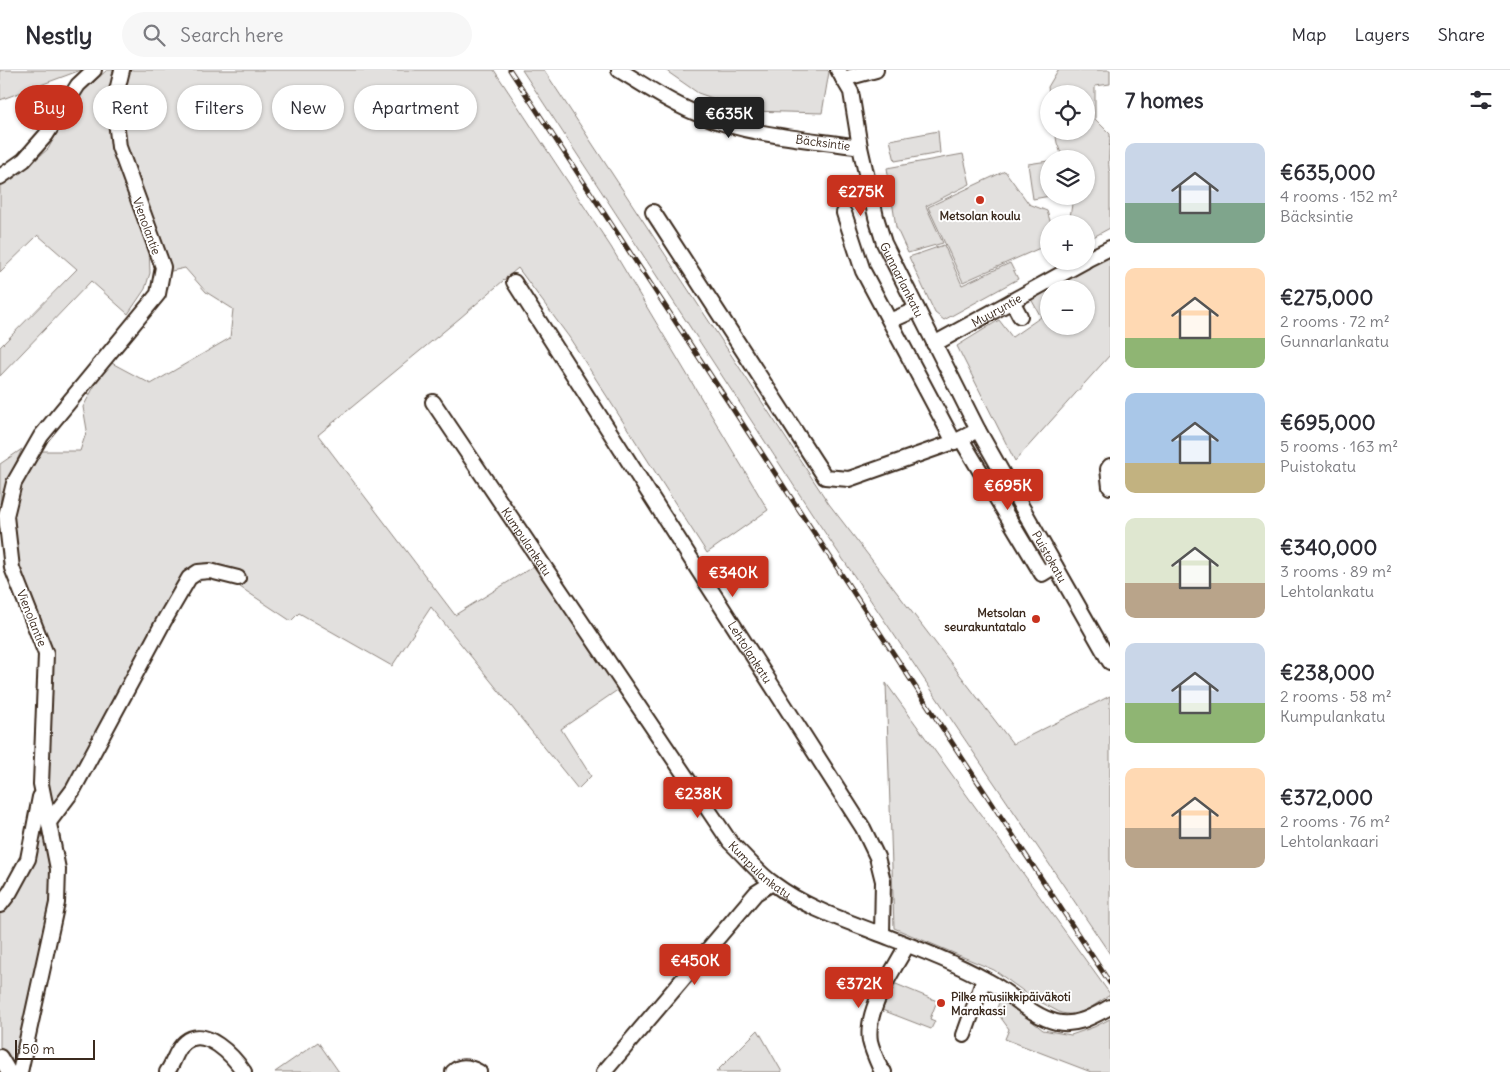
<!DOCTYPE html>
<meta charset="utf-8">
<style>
:root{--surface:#fff;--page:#f7f7f7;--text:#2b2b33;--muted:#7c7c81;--line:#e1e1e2;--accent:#c8321e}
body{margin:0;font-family:Delius,sans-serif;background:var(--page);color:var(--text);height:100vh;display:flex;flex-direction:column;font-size:19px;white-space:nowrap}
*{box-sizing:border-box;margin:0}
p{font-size:16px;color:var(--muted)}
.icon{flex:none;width:28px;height:28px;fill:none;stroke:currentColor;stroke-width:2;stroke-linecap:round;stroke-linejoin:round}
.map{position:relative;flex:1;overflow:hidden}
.drawer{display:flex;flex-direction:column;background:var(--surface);width:400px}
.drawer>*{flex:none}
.guide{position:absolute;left:15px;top:15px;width:475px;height:45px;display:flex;gap:10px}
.controls{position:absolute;left:1040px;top:15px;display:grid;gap:10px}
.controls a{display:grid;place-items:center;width:55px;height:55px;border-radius:50%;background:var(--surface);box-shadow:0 1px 4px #0004;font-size:25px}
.scale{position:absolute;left:15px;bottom:12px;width:80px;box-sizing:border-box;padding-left:5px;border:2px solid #3b2a1e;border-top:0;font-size:14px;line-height:18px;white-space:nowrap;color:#3b2a1e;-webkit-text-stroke:4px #fff;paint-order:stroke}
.price{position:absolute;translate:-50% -42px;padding:0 11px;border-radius:5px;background:var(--accent);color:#fff;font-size:16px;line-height:32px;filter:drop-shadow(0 1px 2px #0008)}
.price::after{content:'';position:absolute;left:50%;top:30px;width:15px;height:11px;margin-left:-8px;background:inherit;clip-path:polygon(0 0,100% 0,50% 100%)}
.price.selected{background:#222;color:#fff}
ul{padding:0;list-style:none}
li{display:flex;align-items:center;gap:15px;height:125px;padding:0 15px}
li span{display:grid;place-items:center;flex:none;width:140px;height:100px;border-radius:10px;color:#555}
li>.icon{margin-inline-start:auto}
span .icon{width:60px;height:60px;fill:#fffc;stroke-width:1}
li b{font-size:21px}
h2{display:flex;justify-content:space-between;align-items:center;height:60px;padding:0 15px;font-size:21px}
.chip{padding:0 18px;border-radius:22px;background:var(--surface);box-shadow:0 1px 4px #0004;font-size:18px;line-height:45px}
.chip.selected{background:var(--accent);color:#fff}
header{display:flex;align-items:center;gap:30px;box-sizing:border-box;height:70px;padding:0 25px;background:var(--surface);border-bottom:1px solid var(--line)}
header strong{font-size:24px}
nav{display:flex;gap:28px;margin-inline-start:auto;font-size:18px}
.search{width:350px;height:45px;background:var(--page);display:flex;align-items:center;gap:12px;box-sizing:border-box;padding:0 18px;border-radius:28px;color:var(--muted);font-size:19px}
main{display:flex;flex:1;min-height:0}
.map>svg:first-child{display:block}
.green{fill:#e2e0de;stroke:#8e857e;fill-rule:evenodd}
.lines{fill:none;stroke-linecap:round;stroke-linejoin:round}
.minor-casing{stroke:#3b2a1e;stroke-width:18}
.minor{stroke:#fff;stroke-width:14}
.rail-casing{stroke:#3b2a1e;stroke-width:5}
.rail{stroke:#fff;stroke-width:3;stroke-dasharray:9;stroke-linecap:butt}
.poi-dot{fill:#c8321e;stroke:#fff;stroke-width:2}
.labels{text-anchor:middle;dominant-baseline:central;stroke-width:4;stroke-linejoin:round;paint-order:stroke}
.street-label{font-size:12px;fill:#3b2a1e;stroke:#fff}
.poi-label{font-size:12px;font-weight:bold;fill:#3b2a1e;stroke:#fff}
</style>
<header>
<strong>Nestly</strong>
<div class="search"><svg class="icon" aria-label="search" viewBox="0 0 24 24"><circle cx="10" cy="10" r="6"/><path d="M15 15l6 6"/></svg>Search here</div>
<nav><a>Map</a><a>Layers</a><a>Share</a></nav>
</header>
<main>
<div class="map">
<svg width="1110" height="1002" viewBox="0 0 1110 1002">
<rect width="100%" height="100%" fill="#fff"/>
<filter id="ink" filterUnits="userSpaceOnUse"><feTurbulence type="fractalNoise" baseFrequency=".02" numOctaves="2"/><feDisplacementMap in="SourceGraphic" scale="10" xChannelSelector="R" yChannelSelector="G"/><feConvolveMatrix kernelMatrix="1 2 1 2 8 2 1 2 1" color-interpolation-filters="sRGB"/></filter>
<g filter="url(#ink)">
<!-- green -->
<g class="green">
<polygon points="0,0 81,0 0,30"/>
<polygon points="107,0 115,0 111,59 122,106 149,179 150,203 145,219 128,244 91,211 0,306 0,277 77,199 38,165 0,202 0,113 13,109 48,79 76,28"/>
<polygon points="129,0 494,0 611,177 768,440 707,483 569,267 518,198 460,248 318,365 455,545 534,496 619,619 561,659 591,706 578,719 431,537 392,596 299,543 291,551 240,517 241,505 203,496 87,684 53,736 46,702 53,587 17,490 11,443 20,412 37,381 80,381 87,360 83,337 108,291 151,314 230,268 233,239 206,222 185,198 167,202 124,75 122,25"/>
<polygon points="522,0 544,0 829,434 1013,674 1110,626 1110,884 815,448"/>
<polygon points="665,0 827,0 829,2 822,43 749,41 698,23"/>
<path d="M1058,0H1110V14L1095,16V49L1110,64C1110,75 1107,94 1110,103V158L1086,171V154H1069L1072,134V126H1086V89H1063L1057,73L1055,61H1086V24H1049L1048,17Z"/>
<polygon points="938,61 940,83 895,91 890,70"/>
<polygon points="963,84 970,114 926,136 943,173 908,183 896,157 887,98"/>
<polygon points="1048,91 1049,126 1050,126 1033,129 1028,94"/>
<polygon points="1005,101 1029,134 1047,141 1051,154 1049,154 1049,174 963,212 928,137"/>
<polygon points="944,175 962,215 1010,193 1018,209 944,250 935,243 909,187"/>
<path d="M1110,186V285L1015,391L957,276L999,250L1012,267L1041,247L1031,229ZM1049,219H1086V256H1049Z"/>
<polygon points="22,379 2,424 0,434 0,394"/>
<polygon points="886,613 1110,924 1110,925 1090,938 1074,945 1061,943 1033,928 994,900 894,858"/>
<polygon points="42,749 52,803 46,855 15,1002 0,979 0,844 20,817"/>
<polygon points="896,914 937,931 930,949 935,951 931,959 882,940"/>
<polygon points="1001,927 1043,960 1071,965 1094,957 1110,949 1110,1002 1091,1002 1005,969 1009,959 996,941"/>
<polygon points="758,960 782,1002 716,1002"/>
<polygon points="318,972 339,1002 275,1002"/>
</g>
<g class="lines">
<defs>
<g id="minor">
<path id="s1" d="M619,0C646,16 673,35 703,46C752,66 808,69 860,77"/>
<path id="s2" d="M838,0L851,22L860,77L876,147L884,173L978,360L1110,592"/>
<polyline points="843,9 876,0"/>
<polyline points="0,107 24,90 46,65 78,15 94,0"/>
<polyline points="653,142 825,407 849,409 954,372 978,360"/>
<polyline points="844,143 863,201 954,372"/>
<polyline points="1086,190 1110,178"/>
<path id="s3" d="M514,212L863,758L877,787L883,811L882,864"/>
<polyline points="1012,231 1020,246"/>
<polyline points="890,251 917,239"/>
<path id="s4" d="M934,274L1085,191"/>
<path id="s5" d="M433,332L730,772C744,785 758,803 774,814C806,838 844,850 880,864C916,878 954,892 988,911C1011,923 1031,946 1056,952C1076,957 1093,946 1110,937"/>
<polyline points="961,369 1042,504 1055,496"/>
<polyline points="1110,396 1108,399 1110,417"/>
<polyline points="49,752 73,720 164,551 189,508 198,502 210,501 238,508"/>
<polyline points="0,835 10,822 28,789 40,727"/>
<polyline points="964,965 984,909"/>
<polyline points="0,987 9,1002"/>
<polyline points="20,1002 57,833 58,799 41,714 46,584 12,498 6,446 14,413 41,366 158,224 163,197 119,77 114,33 122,0"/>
<path d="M167,1002C174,993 176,979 185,972C205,955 234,987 244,1002"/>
<path d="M453,1002C461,994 470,997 479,1002"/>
<polyline points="604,1002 756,823 772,813"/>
<path d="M884,1002L881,1000C877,991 872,980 870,971C865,939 893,902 907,875"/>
</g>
</defs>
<!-- minor casing -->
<use href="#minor" class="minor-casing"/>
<!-- minor -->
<use href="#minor" class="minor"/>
<defs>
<polyline id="rail" points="510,0 1110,913"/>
</defs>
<!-- rail casing -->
<use href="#rail" class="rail-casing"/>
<!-- rail -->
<use href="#rail" class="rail"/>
</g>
</g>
<!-- markers -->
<g class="poi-dot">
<circle cx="980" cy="130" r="5"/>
<circle cx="1036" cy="549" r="5"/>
<circle cx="941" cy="933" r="5"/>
</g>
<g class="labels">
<!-- street labels -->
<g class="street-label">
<text stroke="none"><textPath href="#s1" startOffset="219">Bäcksintie</textPath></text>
<text transform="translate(147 156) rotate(70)">Vienolantie</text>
<text stroke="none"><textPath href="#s2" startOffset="221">Gunnarlankatu</textPath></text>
<text stroke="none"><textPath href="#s4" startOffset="71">Myyryntie</textPath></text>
<text stroke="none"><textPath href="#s5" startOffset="168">Kumpulankatu</textPath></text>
<text stroke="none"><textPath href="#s2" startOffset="535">Puistokatu</textPath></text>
<text transform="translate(32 548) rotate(68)">Vienolantie</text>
<text stroke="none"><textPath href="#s3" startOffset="439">Lehtolankatu</textPath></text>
<text stroke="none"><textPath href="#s5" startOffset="572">Kumpulankatu</textPath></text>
</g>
<!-- poi labels -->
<g class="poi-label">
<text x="980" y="145">Metsolan koulu</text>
<text x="1026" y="542" text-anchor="end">Metsolan<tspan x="1026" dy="14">seurakuntatalo</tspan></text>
<text x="951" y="926" text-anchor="start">Pilke musiikkipäiväkoti<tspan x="951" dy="14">Marakassi</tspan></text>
</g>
</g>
</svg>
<div class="controls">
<a><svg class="icon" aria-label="locate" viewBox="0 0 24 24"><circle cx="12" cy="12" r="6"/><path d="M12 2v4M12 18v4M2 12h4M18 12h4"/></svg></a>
<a><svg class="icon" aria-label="layers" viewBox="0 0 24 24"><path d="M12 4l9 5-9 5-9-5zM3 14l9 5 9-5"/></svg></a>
<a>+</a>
<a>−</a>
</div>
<div class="scale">50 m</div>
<b class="price selected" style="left:729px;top:69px">€635K</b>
<b class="price" style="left:861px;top:147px">€275K</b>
<b class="price" style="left:1008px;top:441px">€695K</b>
<b class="price" style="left:733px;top:528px">€340K</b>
<b class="price" style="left:698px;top:749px">€238K</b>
<b class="price" style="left:695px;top:916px">€450K</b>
<b class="price" style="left:859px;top:939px">€372K</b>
<div class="guide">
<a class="chip selected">Buy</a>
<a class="chip">Rent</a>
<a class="chip">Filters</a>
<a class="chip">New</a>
<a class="chip">Apartment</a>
</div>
</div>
<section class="drawer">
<h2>7 homes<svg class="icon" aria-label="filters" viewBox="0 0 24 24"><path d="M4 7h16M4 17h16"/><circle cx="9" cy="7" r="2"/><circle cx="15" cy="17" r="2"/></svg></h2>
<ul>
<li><span style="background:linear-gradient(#c9d6e8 60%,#7fa58c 0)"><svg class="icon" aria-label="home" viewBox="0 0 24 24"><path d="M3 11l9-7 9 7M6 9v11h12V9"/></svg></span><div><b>€635,000</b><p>4 rooms · 152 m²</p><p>Bäcksintie</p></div></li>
<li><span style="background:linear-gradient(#ffd9b3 70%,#8fb573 0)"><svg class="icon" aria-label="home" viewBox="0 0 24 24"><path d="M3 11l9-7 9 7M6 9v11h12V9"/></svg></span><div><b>€275,000</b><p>2 rooms · 72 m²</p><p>Gunnarlankatu</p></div></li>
<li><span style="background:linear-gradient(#a9c7e8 70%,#c2b280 0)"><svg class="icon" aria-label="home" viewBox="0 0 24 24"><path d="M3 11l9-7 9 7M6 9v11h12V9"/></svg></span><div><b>€695,000</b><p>5 rooms · 163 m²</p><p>Puistokatu</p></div></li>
<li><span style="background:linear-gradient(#dfe7d0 65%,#b9a48a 0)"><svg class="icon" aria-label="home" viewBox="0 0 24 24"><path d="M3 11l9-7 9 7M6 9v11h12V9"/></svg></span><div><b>€340,000</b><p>3 rooms · 89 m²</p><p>Lehtolankatu</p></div></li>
<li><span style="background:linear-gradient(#c9d6e8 60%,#8fb573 0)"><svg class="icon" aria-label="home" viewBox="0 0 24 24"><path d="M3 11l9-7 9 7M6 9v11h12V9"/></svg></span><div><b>€238,000</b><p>2 rooms · 58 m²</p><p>Kumpulankatu</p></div></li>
<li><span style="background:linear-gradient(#ffd9b3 60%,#b9a48a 0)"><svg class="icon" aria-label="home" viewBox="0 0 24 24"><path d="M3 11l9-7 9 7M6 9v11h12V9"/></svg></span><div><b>€372,000</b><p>2 rooms · 76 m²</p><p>Lehtolankaari</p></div></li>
</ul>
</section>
</main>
